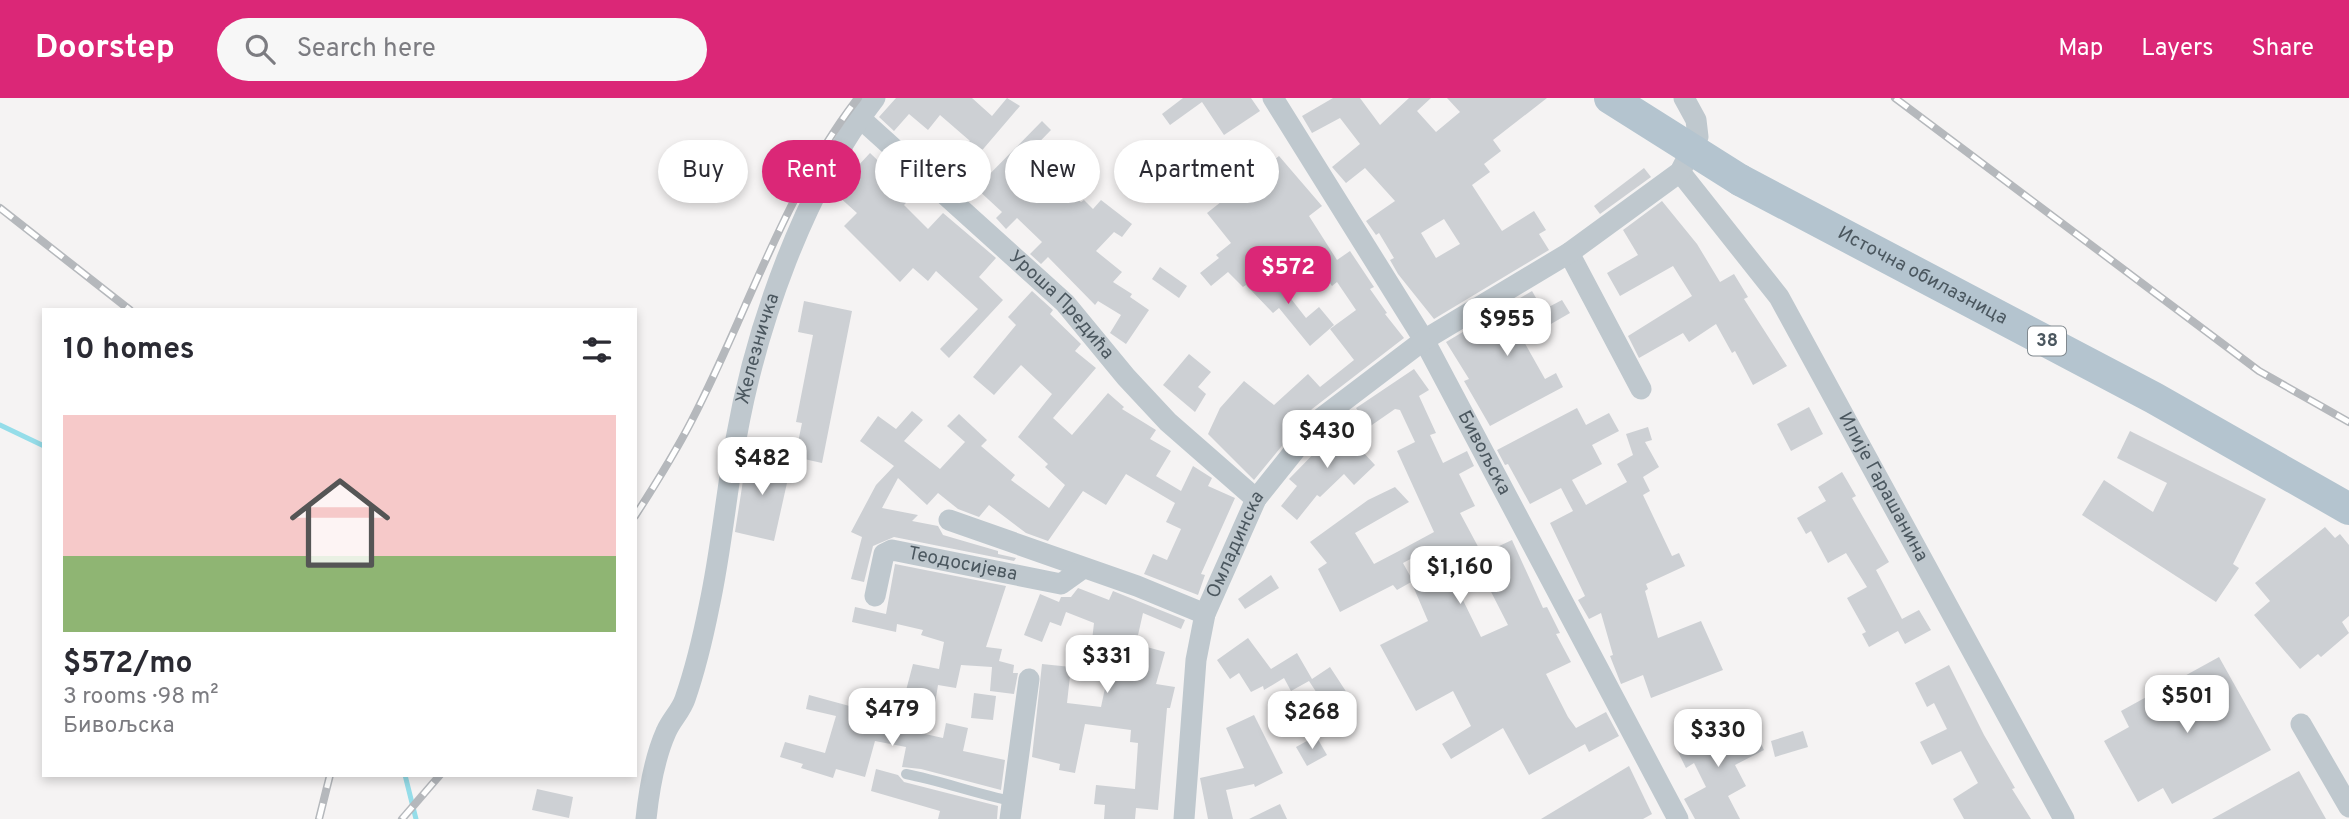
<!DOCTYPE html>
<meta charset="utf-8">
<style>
:root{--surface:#fff;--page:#f7f7f7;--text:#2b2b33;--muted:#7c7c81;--line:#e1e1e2;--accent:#db2777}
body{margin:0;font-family:Overpass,sans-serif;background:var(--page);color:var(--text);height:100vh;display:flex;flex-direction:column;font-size:26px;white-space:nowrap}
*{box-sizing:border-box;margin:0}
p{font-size:23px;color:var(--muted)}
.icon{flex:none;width:38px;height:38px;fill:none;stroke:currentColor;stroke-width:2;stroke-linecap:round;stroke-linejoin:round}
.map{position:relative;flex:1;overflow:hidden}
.sheet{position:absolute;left:42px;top:210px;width:595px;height:469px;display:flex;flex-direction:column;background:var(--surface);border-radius:0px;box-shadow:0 4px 10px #0003}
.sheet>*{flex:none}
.guide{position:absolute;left:658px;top:42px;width:665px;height:63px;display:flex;gap:14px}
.price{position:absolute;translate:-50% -60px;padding:0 16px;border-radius:14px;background:#fff;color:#222;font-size:23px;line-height:46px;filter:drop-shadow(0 2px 4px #0008)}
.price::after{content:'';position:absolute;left:50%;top:42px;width:21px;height:16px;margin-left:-10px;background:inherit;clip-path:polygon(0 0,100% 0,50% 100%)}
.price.selected{background:var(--accent);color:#fff}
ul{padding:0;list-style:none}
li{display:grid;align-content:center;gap:14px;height:371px;padding:0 21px}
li+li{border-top:2px solid var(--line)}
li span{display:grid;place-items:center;height:217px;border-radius:0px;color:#555}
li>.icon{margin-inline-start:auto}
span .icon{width:126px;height:126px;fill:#fffc;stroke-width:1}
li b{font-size:30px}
h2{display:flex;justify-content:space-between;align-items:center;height:84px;padding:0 21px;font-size:30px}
.chip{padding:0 24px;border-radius:32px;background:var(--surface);box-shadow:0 4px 10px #0003;font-size:24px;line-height:63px}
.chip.selected{background:var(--accent);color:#fff}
header{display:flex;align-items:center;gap:42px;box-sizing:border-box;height:98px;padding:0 35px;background:var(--accent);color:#fff}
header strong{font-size:33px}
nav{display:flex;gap:38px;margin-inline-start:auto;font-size:24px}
.search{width:490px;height:63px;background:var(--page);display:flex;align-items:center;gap:18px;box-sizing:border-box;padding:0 24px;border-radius:38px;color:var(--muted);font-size:26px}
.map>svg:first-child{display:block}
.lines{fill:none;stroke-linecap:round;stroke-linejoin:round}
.stream{stroke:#95dde9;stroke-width:5}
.building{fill:#cdd0d4;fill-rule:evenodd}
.lane{stroke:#bfc8ce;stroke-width:10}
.street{stroke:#bfc8ce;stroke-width:21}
.primary{stroke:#b4c4cf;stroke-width:32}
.rail-casing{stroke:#b5b8bc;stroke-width:8}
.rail{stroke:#fff;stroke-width:5;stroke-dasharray:16;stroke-linecap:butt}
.primary-bridge{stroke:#b4c4cf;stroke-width:32}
.labels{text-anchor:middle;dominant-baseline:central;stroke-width:5;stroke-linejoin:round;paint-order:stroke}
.shield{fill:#fff;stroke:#81898f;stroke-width:2}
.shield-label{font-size:18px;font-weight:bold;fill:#4b575f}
.street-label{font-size:19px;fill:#4b575f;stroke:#fff}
</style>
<header>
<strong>Doorstep</strong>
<div class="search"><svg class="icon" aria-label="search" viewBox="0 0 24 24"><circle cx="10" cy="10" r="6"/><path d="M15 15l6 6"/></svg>Search here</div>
<nav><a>Map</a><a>Layers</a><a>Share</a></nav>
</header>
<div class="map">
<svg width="2349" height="721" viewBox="0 0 2349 721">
<rect width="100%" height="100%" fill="#f5f3f3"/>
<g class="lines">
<!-- stream -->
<g class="stream">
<polyline points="0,327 44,348"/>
<polyline points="405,677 416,721"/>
</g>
</g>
<!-- building -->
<g class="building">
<polygon points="896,0 972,0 992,18 1007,0 1020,8 955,84 942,72 970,43 940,17 928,32 909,16 894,33 879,19"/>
<polygon points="1183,0 1251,0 1260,13 1224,37 1202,4 1170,27 1162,16"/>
<path d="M1333,0H1360L1380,27L1409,0H1431L1417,13L1436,34L1460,14L1447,0H1547L1493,42L1501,53L1484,66L1490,74L1472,87L1502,133L1534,113L1546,132L1539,136L1549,152L1434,221L1398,176L1390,162L1394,160L1379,135L1376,137L1366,123L1395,103L1365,70L1346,85L1332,69L1360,46L1340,20L1312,35L1302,18ZM1444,121L1460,146L1436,160L1421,135Z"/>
<polygon points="1042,23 1051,32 1017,67 1049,100 1062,86 1081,104 1084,102 1093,111 1101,102 1132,126 1122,139 1114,134 1096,153 1122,174 1113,184 1132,196 1130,199 1149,212 1126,246 1110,235 1121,217 1098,203 1095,207 1048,159 1041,166 1030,156 1042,144 1017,120 1006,131 996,120 1002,114 976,90"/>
<polygon points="870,55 893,77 898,72 919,91 904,107 928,131 943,115 996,160 979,179 1003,202 949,260 940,251 978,211 936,173 928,183 913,170 900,184 844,128 857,115 837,97 860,72 857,69"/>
<polygon points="1279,58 1322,108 1309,118 1337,162 1350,153 1374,189 1370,191 1387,215 1385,216 1404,240 1312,311 1254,382 1208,336 1220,310 1244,283 1274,307 1308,276 1320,289 1354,262 1330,231 1356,212 1337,184 1332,188 1311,160 1278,184 1306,220 1319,209 1334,227 1310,248 1279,210 1273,215 1246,187 1243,189 1228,174 1211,188 1200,175 1219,160 1216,157 1231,145 1207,115"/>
<polygon points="1644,70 1651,79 1600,116 1594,108"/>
<polygon points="1662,103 1697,146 1720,184 1734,176 1748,199 1744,201 1787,268 1753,287 1735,253 1732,255 1716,226 1689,244 1683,235 1639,260 1628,238 1692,198 1673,168 1620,198 1607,175 1638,157 1623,132"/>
<polygon points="1160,169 1187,188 1179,200 1152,181"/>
<polygon points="1032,193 1053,212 1050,216 1081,246 1075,253 1096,270 1053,320 1072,337 1108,295 1124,309 1122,311 1156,332 1150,341 1171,353 1156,378 1181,393 1193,368 1212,380 1208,388 1235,400 1201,476 1205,477 1198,497 1144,476 1153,456 1167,462 1181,431 1166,424 1175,405 1126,376 1106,407 1083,393 1048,443 1026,435 989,407 979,419 958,411 938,395 927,407 898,380 882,410 918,417 912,423 938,428 943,437 998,453 998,456 1016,460 1014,463 894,439 873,448 864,484 851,481 862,439 851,434 876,387 894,368 860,343 878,318 896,331 912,313 923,322 904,343 940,371 965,344 947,328 959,316 987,342 981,348 1015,377 1011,382 1049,410 1065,387 1045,369 1048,366 1018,339 1052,296 1021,267 994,297 973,279 1016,227 1008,219"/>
<polygon points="1532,193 1543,212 1562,202 1570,215 1523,242 1545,281 1556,275 1563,289 1490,328 1464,283 1469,281 1446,244"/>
<polygon points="804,203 852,213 822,365 795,359 802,325 796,324 813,237 798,234"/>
<polygon points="1189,256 1211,274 1198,289 1206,296 1195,314 1163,287"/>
<path d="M1414,271L1429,292L1419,298L1436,335L1430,337L1443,365L1467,353L1474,368L1459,376L1475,408L1460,415L1482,456L1512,442L1543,510L1547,509L1560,535L1556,536L1571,564L1546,576L1568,619L1576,630L1606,614L1619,638L1589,654L1585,646L1529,677L1503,630L1451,661L1442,646L1471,628L1453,593L1416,613L1380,547L1428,523L1413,488L1447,471L1435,448L1403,465L1413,483L1397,492L1393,487L1340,514L1318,471L1327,465L1310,444L1368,402L1395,389L1409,404L1355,435L1374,466L1397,454L1399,459L1397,454L1434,434L1397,353L1415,344L1400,312L1395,311L1369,329L1356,310ZM1486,484L1508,527L1481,539L1460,496Z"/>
<polygon points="1809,309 1823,336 1791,353 1777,326"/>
<polygon points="1577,310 1586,327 1609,315 1619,333 1592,347 1602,366 1572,382 1586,407 1627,384 1617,366 1633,357 1626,336 1648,329 1652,342 1645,344 1659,369 1643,379 1650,393 1643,397 1672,458 1679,455 1685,468 1646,486 1648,491 1645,493 1658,540 1701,523 1723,572 1651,600 1643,577 1621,586 1610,558 1613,557 1601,515 1589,521 1578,502 1585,498 1550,425 1573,413 1561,390 1530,406 1508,366 1505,367 1497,352"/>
<polygon points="1336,325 1375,367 1354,387 1344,376 1320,399 1317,397 1297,422 1281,408 1297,388 1289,381 1329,340 1325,336"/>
<polygon points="2130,333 2266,401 2233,466 2239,470 2216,504 2082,417 2104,382 2153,414 2167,385 2117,360"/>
<polygon points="747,357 791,367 774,443 735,434"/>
<polygon points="1842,374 1856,398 1852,400 1889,464 1876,472 1902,521 1919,512 1931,532 1905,546 1898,533 1869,549 1862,536 1866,534 1847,500 1867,489 1846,455 1828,465 1811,433 1806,436 1797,420 1826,403 1818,389"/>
<polygon points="2325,429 2335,440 2340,436 2349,447 2349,518 2342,524 2349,535 2321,559 2318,556 2300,571 2254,517 2270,503 2255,485"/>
<polygon points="895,466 1006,488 986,549 1002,551 999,563 1014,567 1013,575 1018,575 1014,596 990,593 992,569 961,567 956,590 938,587 935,606 904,600 913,566 939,571 944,544 921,537 923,532 897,526 896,534 852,524 855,509 886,516"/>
<polygon points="1271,477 1279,490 1245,511 1238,501"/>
<polygon points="1078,490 1109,502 1113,493 1185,522 1181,531 1143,515 1136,546 1165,554 1156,586 1175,589 1170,610 1167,610 1158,712 1136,710 1135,721 1104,721 1105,707 1094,706 1096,687 1135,691 1138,645 1130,644 1131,632 1085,626 1075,675 1059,672 1060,666 1032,659 1042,566 1071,569 1067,605 1101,609 1111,562 1090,560 1094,525 1066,514 1061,528 1050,524 1042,544 1024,537 1040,496 1059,504 1061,499 1071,499"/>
<polygon points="1248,540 1271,571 1297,555 1312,581 1330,569 1349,598 1326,609 1309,583 1291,593 1284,580 1264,592 1263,588 1251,594 1239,575 1230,581 1217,562"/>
<polygon points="2219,559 2271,652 2172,706 2163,690 2138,704 2104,643 2129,629 2121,613"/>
<polygon points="1949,567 1984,637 2015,690 2012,691 2031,721 1964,721 1953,701 1978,685 1961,653 1932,667 1920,644 1947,631 1934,605 1927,609 1915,585"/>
<polygon points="974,595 996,598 993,622 971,620"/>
<polygon points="809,597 879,616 877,629 893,633 894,629 943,640 946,625 968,630 963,653 1005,662 1001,692 921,671 902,669 906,649 875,643 865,679 836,671 833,680 801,670 803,666 780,659 785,644 825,655 836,618 806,611"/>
<polygon points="1254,617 1283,675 1255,689 1254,686 1226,692 1233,721 1208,721 1200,680 1244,670 1226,630"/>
<polygon points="1738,621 1748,642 1757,637 1764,652 1735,667 1746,688 1728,698 1740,721 1695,721 1684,701 1706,689 1694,665 1686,670 1676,650"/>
<polygon points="1803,633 1808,649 1775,659 1771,643"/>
<polygon points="1316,638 1327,657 1307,668 1296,649"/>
<polygon points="1629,668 1652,716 1643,721 1541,721"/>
<polygon points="876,671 898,677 904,684 998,708 997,721 938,721 940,713 871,693"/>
<polygon points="2299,673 2326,721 2212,721"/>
<polygon points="537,691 573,699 569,720 532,712"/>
<polygon points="1280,706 1287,721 1249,721"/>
</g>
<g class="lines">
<!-- lane -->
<path class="lane" d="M906,676C942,683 976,696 1012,703"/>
<!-- street -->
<g class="street">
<path id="s1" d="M1273,0L1424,242L1678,721"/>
<path id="s2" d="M860,20L1065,205L1126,279L1168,324L1256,401"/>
<path id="s3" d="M1680,74L1779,199L2064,721"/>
<polyline points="1569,155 1641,291"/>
<polyline points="949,422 1137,488 1205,516"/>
<path id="s4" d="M875,498L884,456L892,452L1061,486L1082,471"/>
<polyline points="2301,626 2349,709"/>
<path id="s5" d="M646,721C649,692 654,661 666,634C671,622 681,613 685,601C695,572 703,539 709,509C721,454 726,397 736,341C756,228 804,91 875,0"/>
<polyline points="1010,721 1029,581"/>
<path id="s6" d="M1184,721L1196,562L1205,516L1256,401L1320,321L1424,242L1569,155L1680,74L1698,39L1696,22L1684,0"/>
</g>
<!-- primary -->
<path class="primary" id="s7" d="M1740,82L2154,300L2349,411"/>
<defs>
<g id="rail">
<polyline points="1895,0 2259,273 2349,324"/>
<polyline points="0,110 130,212"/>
<path d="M635,418C655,387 675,355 692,322C748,214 783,97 858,0"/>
<polyline points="319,721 330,677"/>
<polyline points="402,721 440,677"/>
</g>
</defs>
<!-- rail casing -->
<use href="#rail" class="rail-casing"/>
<!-- rail -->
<use href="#rail" class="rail"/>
<!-- primary-bridge -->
<polyline class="primary-bridge" points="1610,0 1740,82"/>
</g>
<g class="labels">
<!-- shield labels -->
<rect class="shield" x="2028" y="228.5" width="38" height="29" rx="5"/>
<g class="shield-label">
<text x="2047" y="243">38</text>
</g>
<!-- street labels -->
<g class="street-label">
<text stroke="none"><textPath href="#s7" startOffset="206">Источна обилазница</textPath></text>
<text stroke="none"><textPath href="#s2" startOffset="275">Уроша Предића</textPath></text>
<text stroke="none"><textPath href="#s5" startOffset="486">Железничка</textPath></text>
<text stroke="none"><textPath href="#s1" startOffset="413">Бивољска</textPath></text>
<text stroke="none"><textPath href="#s3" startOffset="376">Илије Гарашанина</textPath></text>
<text stroke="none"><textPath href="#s6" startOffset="282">Омладинска</textPath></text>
<text stroke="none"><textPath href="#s4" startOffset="124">Теодосијева</textPath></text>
</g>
</g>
</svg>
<b class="price selected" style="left:1288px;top:208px">$572</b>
<b class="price" style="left:1507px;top:260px">$955</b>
<b class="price" style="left:1327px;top:372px">$430</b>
<b class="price" style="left:762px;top:399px">$482</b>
<b class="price" style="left:1460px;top:508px">$1,160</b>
<b class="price" style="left:1107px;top:597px">$331</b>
<b class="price" style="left:2187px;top:637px">$501</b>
<b class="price" style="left:892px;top:650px">$479</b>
<b class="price" style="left:1312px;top:653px">$268</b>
<b class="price" style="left:1718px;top:671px">$330</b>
<div class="guide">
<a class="chip">Buy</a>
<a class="chip selected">Rent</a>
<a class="chip">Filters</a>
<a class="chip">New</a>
<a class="chip">Apartment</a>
</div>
<section class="sheet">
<h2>10 homes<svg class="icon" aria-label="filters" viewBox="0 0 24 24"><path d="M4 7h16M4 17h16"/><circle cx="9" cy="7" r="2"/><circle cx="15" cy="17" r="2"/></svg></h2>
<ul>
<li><span style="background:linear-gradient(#f6c9c9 65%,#8fb573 0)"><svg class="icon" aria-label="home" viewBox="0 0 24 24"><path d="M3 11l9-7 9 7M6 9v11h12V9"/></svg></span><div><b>$572/mo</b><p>3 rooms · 98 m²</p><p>Бивољска</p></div></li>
</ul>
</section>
</div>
